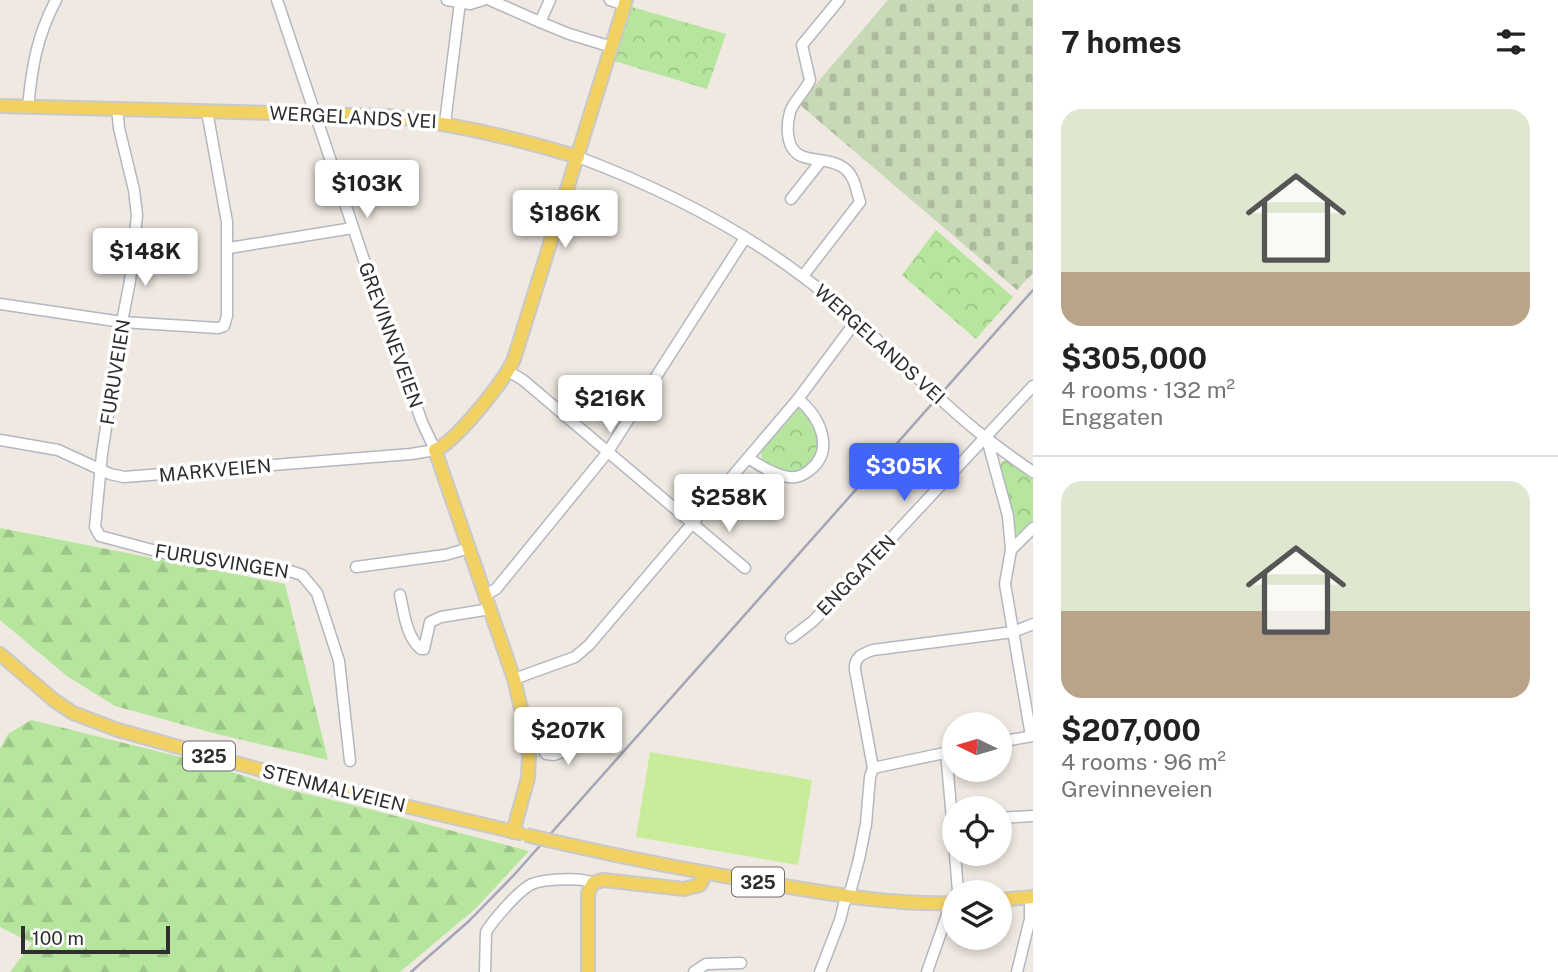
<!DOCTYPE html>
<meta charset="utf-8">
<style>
:root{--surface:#fff;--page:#f2f2f2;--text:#222;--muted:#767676;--line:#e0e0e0;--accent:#4264fb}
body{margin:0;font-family:"Public Sans",sans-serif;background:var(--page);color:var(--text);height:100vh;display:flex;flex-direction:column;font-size:26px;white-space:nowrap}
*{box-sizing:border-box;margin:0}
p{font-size:23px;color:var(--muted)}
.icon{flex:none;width:38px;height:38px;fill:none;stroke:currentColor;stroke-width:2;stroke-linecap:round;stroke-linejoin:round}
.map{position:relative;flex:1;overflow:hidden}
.details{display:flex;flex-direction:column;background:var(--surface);width:525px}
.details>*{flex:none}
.needle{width:46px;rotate:275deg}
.controls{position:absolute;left:942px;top:712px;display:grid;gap:14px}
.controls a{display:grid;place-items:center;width:70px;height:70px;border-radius:50%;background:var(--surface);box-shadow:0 4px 10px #0003;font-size:35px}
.scale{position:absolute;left:21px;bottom:18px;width:149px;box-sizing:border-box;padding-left:7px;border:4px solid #2e2e2e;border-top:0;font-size:19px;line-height:24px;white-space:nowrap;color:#2e2e2e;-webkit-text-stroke:5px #fff;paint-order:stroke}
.price{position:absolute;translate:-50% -60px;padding:0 16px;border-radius:7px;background:#fff;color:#222;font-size:23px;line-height:46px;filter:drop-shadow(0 2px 4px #0008)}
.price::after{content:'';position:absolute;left:50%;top:42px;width:21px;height:16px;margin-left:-10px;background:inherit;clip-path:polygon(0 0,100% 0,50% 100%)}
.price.selected{background:var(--accent);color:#fff}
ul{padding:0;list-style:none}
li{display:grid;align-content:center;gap:14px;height:371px;padding:0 28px}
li+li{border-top:2px solid var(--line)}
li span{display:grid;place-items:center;height:217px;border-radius:21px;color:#555}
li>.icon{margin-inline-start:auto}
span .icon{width:126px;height:126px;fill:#fffc;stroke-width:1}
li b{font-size:30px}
h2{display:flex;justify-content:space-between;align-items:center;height:84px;padding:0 28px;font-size:30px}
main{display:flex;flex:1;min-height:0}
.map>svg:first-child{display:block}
.forest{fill:url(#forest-firs)}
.cemetery{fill:url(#cemetery-stones)}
.park{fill:url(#park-crowns)}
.pitch{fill:#c9ec9a}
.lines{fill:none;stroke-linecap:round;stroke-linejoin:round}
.minor-casing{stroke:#b4b7c1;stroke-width:13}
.major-casing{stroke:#c9c9c9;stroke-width:16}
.minor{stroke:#fff;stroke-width:10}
.major{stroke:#f2d163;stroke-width:12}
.rail{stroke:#a3a6b8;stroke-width:2.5}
.major-bridge-casing{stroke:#c9c9c9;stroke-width:16;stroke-linecap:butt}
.major-bridge{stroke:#f2d163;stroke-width:12}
.labels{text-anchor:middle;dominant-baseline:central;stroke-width:7;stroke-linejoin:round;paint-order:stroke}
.shield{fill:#fff;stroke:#6d6d6d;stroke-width:2}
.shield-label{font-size:18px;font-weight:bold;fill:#2e2e2e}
.street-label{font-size:19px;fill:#2e2e2e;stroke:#fff}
</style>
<main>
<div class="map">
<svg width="1033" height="972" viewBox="0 0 1033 972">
<defs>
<pattern id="forest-firs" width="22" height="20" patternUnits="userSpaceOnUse" patternTransform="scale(1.75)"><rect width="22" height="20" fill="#b6e59e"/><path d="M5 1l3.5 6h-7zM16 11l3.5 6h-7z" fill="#9dc588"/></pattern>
<pattern id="cemetery-stones" width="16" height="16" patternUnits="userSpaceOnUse" patternTransform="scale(1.75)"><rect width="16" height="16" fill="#c8d9b8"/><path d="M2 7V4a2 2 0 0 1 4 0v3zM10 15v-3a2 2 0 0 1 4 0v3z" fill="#acbb9e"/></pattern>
<pattern id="park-crowns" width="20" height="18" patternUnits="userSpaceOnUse" patternTransform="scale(1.75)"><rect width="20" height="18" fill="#b6e59e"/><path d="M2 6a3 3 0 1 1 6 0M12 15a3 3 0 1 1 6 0" fill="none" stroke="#9dc588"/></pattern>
</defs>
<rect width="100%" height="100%" fill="#efe9e1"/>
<!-- forest -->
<g class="forest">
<polygon points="0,528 285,584 328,760 217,734 115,706 67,676 0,620"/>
<polygon points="31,720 201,762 282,788 365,808 529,851 475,909 400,972 10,972 32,943 0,927 0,749 8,734"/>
</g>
<!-- cemetery -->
<polygon class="cemetery" points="888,0 1033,0 1033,273 1017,290 799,104"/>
<!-- park -->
<g class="park">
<polygon points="625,5 726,34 707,89 608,59"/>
<polygon points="936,230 1013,297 976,339 902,275"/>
<path d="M800,407H805L823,441C819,448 816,460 810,466C797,478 761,474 761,452Z"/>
<path d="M1010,460L1033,478V523C1028,528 1021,537 1014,533L999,467L1003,461Z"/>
</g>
<!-- pitch -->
<polygon class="pitch" points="650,752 812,780 798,865 636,837"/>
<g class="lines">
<defs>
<g id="minor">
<polyline points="447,0 470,4 483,0"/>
<polyline points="490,0 540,22"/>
<polyline points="550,0 540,22 569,34 612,47"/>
<polyline points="610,0 625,5"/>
<path d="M28,107C32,66 37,36 56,0"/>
<polyline points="117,108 119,128 134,190 137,215 130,281 122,322 102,454 95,527 100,536 175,556 212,557 233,564 290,571 302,575 317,593 339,661 350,761"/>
<polyline points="445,123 460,2"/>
<path d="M578,157C658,187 733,224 802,276C865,322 917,382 977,431C995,445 1014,459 1033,472"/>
<polyline points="791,199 821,161"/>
<polyline points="229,248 353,228"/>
<path d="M803,276L860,202C856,190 855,176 844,168C824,153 791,169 788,134C787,126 788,120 790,112C794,100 805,92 810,80L802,45L839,0"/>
<polyline points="0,304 122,322 218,328 224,326 227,316 227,222 207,111"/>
<polyline points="508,371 523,380 745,568"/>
<polyline points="987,439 1008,516 1011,550 1005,584 1031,736"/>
<polyline points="0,440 58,450 110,474 124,477 411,454 435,450 422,422 368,272 277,0"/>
<path d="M748,458C761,466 774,475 789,477C796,478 804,475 810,470C836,449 819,416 798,399"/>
<polyline points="1011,550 1033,528"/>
<polyline points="356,567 445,555 470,548"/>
<path d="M400,595C404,612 406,637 421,649H424L430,622L441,617L490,609"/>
<polyline points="485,595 496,589 607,453 745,238"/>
<polyline points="791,638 812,622 830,604 1033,386"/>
<polyline points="514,679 575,657 589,645 798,399 856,321"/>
<polyline points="526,734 535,737 546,754 554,755 613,733"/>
<polyline points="999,742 1033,736"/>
<polyline points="946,752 954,841"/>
<polyline points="873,768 954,751"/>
<polyline points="999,818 1033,816"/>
<polyline points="955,854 958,892"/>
<path d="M485,972L486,932C493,920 520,889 532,884C544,879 582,877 593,883"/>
<polyline points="694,972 706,964 741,963"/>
<path d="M820,972L840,920L844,904L851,889L859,859L866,824L870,777L873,768L855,670C854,657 862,654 873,650L1013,632L1033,624"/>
<polyline points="927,972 947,915 947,903"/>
<polyline points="1017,972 1030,919 1030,897"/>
</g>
<g id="major">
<path d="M0,106L388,116C456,124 513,137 578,157"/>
<polyline points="0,654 55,701 73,713 118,730 308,783 519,833"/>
<path d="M513,832L528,778L529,755L524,721L514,679L435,450C455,443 505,380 514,359L626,0"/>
<path d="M565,844C640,861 714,875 790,887C844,896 898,905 954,903"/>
<polyline points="999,900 1033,897"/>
<polyline points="588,972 588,893 593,883 603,880 684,889 700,885 706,873"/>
</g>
</defs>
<!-- minor casing -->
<use href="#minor" class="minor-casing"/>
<!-- major casing -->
<use href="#major" class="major-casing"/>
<!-- minor -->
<use href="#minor" class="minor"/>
<!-- major -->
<use href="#major" class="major"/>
<!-- rail -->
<polyline class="rail" points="411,972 469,921 514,875 1033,290"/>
<defs>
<polyline id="major-bridge" points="526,835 565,844"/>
</defs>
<!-- major-bridge casing -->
<use href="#major-bridge" class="major-bridge-casing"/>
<!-- major-bridge -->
<use href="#major-bridge" class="major-bridge"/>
</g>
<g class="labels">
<!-- shield labels -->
<g class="shield">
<rect x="183" y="741.5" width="52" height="29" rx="5"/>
<rect x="732" y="867.5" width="52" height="29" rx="5"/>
</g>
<g class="shield-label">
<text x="209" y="756">325</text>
<text x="758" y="882">325</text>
</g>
<!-- street labels -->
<g class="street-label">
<text transform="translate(353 117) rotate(3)">WERGELANDS VEI</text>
<text transform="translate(391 335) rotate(70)">GREVINNEVEIEN</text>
<text transform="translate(880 344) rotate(42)">WERGELANDS VEI</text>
<text transform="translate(115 372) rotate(-81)">FURUVEIEN</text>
<text transform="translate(215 470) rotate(-5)">MARKVEIEN</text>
<text transform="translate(222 561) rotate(9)">FURUSVINGEN</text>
<text transform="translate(856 575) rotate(-46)">ENGGATEN</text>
<text transform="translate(334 788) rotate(14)">STENMALVEIEN</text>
</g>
</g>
</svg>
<div class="controls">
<a><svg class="needle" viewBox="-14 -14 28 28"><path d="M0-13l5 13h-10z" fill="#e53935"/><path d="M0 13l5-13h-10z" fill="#767676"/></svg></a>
<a><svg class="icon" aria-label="locate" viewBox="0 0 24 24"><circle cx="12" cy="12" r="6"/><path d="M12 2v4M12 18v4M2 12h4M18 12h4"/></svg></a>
<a><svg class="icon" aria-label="layers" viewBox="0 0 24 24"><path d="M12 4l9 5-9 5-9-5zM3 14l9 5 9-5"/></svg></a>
</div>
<div class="scale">100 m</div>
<b class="price" style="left:367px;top:220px">$103K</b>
<b class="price" style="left:565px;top:250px">$186K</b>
<b class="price" style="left:145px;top:288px">$148K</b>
<b class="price" style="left:610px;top:435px">$216K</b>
<b class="price selected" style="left:904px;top:503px">$305K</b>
<b class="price" style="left:729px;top:534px">$258K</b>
<b class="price" style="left:568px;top:767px">$207K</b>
</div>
<section class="details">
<h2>7 homes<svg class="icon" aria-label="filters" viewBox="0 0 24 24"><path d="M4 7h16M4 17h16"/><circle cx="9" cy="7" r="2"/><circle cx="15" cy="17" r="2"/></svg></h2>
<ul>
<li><span style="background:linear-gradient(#dfe7d0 75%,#b9a48a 0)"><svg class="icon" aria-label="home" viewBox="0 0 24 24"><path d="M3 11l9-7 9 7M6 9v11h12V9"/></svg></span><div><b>$305,000</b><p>4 rooms · 132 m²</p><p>Enggaten</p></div></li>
<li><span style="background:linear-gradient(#dfe7d0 60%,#b9a48a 0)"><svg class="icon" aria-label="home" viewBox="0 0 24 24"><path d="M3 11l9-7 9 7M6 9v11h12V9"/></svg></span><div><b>$207,000</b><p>4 rooms · 96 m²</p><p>Grevinneveien</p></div></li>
</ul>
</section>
</main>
